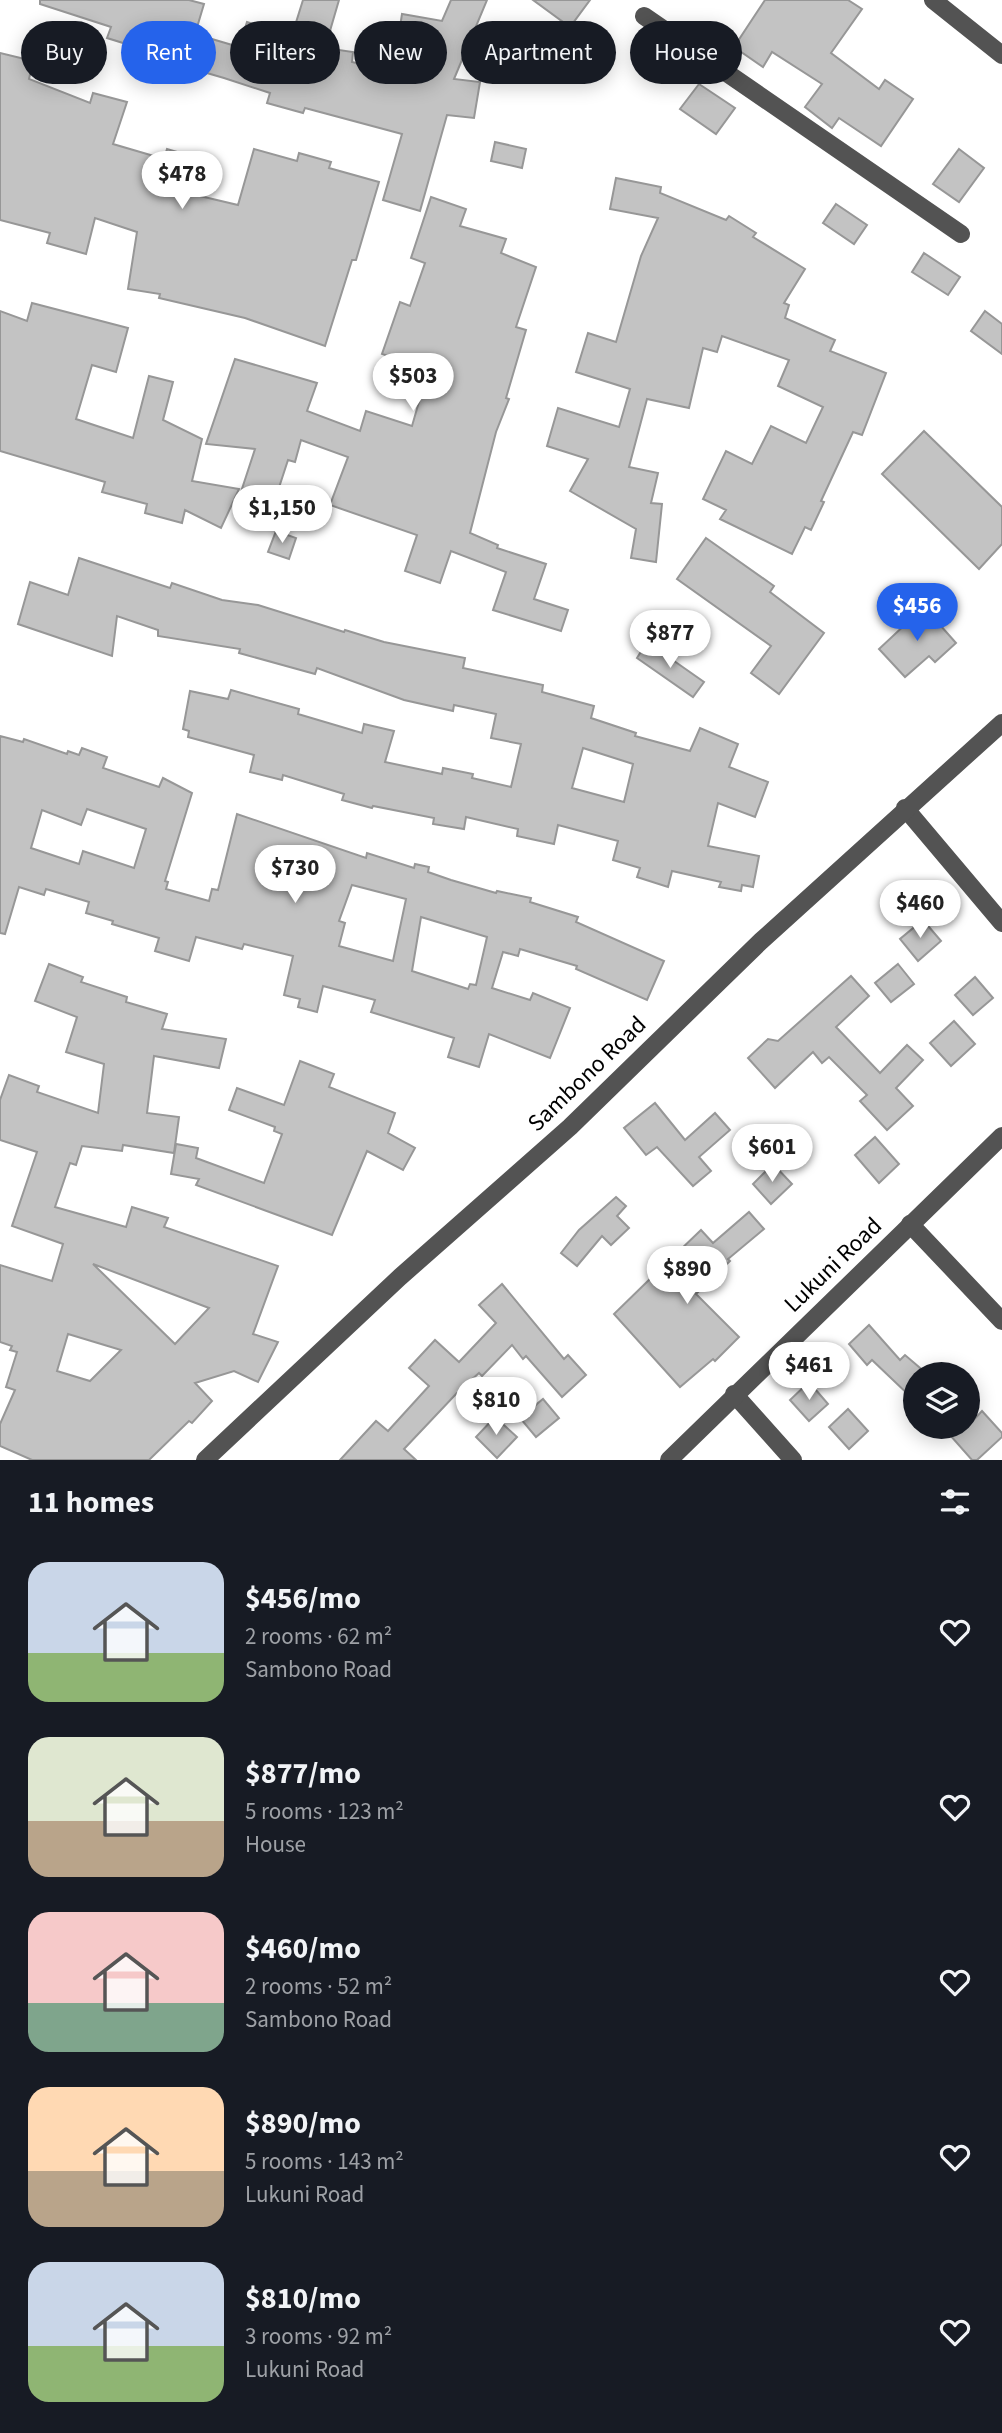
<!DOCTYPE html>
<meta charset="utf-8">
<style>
:root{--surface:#171b24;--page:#20242c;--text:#f1f3f6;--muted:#9ea1a6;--accent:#2563eb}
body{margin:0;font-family:"Source Sans 3",sans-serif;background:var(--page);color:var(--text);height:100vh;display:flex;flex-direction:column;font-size:26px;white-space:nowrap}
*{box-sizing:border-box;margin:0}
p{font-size:23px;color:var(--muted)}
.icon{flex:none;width:38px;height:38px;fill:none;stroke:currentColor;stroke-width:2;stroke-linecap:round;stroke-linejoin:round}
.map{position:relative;height:1460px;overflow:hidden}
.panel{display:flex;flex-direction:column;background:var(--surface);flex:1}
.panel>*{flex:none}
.hud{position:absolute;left:21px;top:21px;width:961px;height:63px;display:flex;gap:14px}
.controls{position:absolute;left:903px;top:1362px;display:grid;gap:14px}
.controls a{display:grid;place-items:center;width:77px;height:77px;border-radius:50%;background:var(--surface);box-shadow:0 4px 18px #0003;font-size:35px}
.price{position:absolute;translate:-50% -60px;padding:0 16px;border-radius:24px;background:#fff;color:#222;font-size:23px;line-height:46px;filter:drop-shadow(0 2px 4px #0008)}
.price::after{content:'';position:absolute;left:50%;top:42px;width:21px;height:16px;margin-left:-10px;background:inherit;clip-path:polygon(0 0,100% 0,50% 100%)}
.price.on{background:var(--accent);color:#fff}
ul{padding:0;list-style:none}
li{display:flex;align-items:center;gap:21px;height:175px;padding:0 28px}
li span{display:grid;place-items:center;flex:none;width:196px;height:140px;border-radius:21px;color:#555}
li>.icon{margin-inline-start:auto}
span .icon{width:84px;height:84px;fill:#fffc;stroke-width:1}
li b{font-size:30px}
h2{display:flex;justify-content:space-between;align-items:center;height:84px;padding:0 28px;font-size:30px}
.pill{padding:0 24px;border-radius:32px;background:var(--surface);box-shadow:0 4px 18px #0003;font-size:24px;line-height:63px}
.pill.on{background:var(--accent);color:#fff}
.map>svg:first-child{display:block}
.building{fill:#c3c3c3;stroke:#979797;stroke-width:2;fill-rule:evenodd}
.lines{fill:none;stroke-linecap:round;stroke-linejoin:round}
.minor{stroke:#535353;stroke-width:18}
.labels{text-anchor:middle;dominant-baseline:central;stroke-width:5;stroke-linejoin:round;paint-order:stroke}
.street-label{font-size:24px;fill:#000;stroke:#fff}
</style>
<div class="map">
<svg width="1002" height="1460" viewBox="0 0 1002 1460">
<rect width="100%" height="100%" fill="#fff"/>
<!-- building -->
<g class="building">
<polygon points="40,0 189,0 204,4 195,34 239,47 247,22 287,35 289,31 293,32 303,0 339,0 325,48 353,52 352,62 393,72 402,14 442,21 451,0 487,0 454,79 480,82 474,118 447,115 420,211 383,200 402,134 305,108 303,113 267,103 270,93 224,78 200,71 198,77 148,62 152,52 107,38 111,27 40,4"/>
<polygon points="533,0 590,0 570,27"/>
<polygon points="765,0 848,0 862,9 831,53 879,89 885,80 913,99 881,146 839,118 832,128 805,107 822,84 772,52 763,67 734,47"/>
<polygon points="0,53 33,61 29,79 90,103 93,93 127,102 113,144 164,159 167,149 194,157 183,192 238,205 254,149 297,161 299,153 331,162 329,168 379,182 356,260 352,260 325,346 245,318 159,298 160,294 128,289 137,232 95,218 86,254 47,243 50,233 0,220"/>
<polygon points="699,84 735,108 716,134 680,109"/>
<polygon points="495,142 526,149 522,168 491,161"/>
<polygon points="959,149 984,168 959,202 933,184"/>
<polygon points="616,178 661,187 660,193 726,220 729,216 756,233 753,237 805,269 784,303 789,305 785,318 835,340 830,351 886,373 862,435 853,432 821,501 824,502 811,530 805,527 792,554 720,519 726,510 703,499 726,451 752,464 771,426 806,443 823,407 778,386 789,360 722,336 717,352 703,348 689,408 647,399 629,467 658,473 651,503 662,504 656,562 631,558 636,529 570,491 588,459 547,446 558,408 619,427 630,389 576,372 588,333 616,342 641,256 658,218 610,209"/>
<polygon points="431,197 466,209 460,226 506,239 501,253 536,267 516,327 526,330 506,398 509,399 496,432 470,533 498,545 497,548 546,564 534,599 568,610 561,631 493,610 506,572 451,551 440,583 405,571 417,535 330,505 348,457 301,440 295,462 288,460 270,515 237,504 255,449 206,444 235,359 317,383 307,411 360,431 366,411 412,426 425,381 419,380 423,368 382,354 400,302 410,306 425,263 411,258"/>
<polygon points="836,204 867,225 854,244 823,223"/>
<polygon points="924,253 960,277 948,295 912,272"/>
<polygon points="32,303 128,328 116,372 92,365 76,419 133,438 149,376 173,382 163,420 202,439 192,481 239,489 221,528 185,510 182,523 145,513 147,504 102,492 105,482 0,451 0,311 27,321"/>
<polygon points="985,311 1002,324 1002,354 971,331"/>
<polygon points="924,431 1002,507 1002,544 979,569 882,474"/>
<polygon points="276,531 296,538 289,559 268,552"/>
<polygon points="706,538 774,586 770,592 824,633 779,694 751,673 771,646 677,579"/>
<path d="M79,558L170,588L172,583L222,600L258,605L344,632L345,630L384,642L465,658L463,668L543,685L542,692L594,706L591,718L636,733L635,736L690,751L700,728L738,744L729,767L768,782L755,817L718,803L708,846L759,856L753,887L742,885L741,891L719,887L721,882L672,871L668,887L637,877L640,868L613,860L618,841L558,825L554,844L517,836L518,829L466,817L464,829L433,824L434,818L373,806L372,808L342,800L344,794L283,775L282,780L250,772L254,755L188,737L189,731L183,729L190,691L228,699L231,690L299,709L298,714L362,733L364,724L394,731L385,762L442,774L443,768L473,774L472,778L511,787L521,744L491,738L496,714L454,705L453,711L404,700L317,668L315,674L239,653L240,649L158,636V630L117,616L112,656L18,624L30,582L68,595ZM583,748L633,764L624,802L572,788Z"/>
<polygon points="924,607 956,643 935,662 929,656 905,677 879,649"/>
<polygon points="647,642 704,682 693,697 637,658"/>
<path d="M0,736L23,742L24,739L67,754L68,751L79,755L82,748L107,757L103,768L159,787L163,778L192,793L165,881L168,882L166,889L209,901L212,889L218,890L237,814L366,858L367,853L414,868L415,864L429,867L428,872L451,880L496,893L497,891L531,898L530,902L578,917L576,922L664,961L647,1000L576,969L577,966L520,949L518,956L503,952L492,988L530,1000L533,993L570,1008L550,1058L489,1034L479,1067L448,1057L454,1038L371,1012L375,1000L323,986L317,1012L298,1007L300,999L284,995L293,956L244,944L242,949L196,937L189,961L155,951L159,938L112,924L113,921L86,913L89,902L46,889L44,895L19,887L5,934L0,933ZM87,809L146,829L134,868L83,851L79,864L31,848L42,810L81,825ZM352,885L406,899L393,961L339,946L345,923L339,921ZM421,917L487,937L476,985L470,984L468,989L412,971Z"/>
<polygon points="923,920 941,941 918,961 900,939"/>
<path d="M49,964L83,977L81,982L127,997L126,1002L167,1014L162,1029L226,1039L219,1068L154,1056L147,1113L179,1117L174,1153L123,1145L122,1151L82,1146L76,1165L70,1163L55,1207L126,1227L132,1207L168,1218L164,1227L278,1266L253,1334L278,1342L258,1382L234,1371L195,1383L212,1401L192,1423L189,1421L149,1460H32L0,1446V1424L15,1390L6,1387L17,1352L10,1350L12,1346L0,1342V1265L52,1281L63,1244L12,1226L37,1152L0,1140V1100L9,1075L39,1086L37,1092L98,1113L104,1064L66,1052L77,1017L35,1001ZM93,1264L209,1308L175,1344ZM68,1334L121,1350L90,1381L57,1371Z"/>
<polygon points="898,964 914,984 891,1002 875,983"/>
<polygon points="851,976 869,996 836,1027 880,1073 907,1045 923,1060 896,1088 913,1106 887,1130 860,1101 867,1095 829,1057 822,1063 813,1052 775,1088 748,1058 768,1039 778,1041"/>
<polygon points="975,977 993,998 973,1015 955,995"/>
<polygon points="954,1021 975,1044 951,1066 930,1043"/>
<polygon points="300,1061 334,1074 329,1087 395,1113 388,1133 415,1148 403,1170 367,1151 332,1235 196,1185 199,1179 171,1174 176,1144 198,1148 196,1158 264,1183 282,1134 274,1131 275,1127 229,1110 237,1088 284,1105"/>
<polygon points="655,1103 685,1140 715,1113 730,1130 699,1157 711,1171 693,1186 657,1147 646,1155 624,1128"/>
<polygon points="875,1137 899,1164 879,1183 855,1155"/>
<polygon points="773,1164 792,1184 771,1204 753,1184"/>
<polygon points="616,1197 626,1206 617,1216 629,1228 611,1245 602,1236 577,1266 561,1253 579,1230"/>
<polygon points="749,1212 764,1229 728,1259 730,1261 696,1294 739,1337 715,1361 713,1359 680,1387 614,1314 651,1278 659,1286 686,1261 678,1252 701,1230 713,1243"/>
<polygon points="502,1284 564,1359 568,1355 586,1375 562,1397 526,1356 523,1359 512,1345 482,1376 479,1373 456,1394 404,1449 416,1460 340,1460 376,1421 388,1431 429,1386 409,1368 435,1340 459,1362 496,1323 479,1305"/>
<polygon points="869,1325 900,1360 905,1355 926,1373 915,1374 915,1401 872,1360 867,1365 849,1344"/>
<polygon points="809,1382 828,1404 809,1421 790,1400"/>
<polygon points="543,1399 559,1418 536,1437 520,1418"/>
<polygon points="848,1409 868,1431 849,1449 829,1427"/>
<polygon points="982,1411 1002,1433 1002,1437 977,1460 972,1460 942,1426 968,1426"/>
<polygon points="495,1417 517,1437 497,1458 476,1437"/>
</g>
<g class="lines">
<!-- minor -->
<g class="minor">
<polyline points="933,0 1002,55"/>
<polyline points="644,16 961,234"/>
<polyline points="905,808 1002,923"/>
<polyline points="910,1224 1002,1321"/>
<polyline points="734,1394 793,1460"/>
<polyline points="205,1460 400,1277 570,1127 761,941 1002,723"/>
<polyline points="669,1460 1002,1136"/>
</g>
</g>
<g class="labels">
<!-- street labels -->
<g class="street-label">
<text transform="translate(587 1074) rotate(-44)">Sambono Road</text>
<text transform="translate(833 1265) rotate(-44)">Lukuni Road</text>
</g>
</g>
</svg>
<div class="controls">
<a><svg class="icon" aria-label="layers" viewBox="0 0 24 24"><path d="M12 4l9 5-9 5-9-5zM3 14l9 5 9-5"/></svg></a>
</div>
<b class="price" style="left:182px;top:211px">$478</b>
<b class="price" style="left:413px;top:413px">$503</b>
<b class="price" style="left:282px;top:545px">$1,150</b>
<b class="price on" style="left:917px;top:643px">$456</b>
<b class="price" style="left:670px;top:670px">$877</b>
<b class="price" style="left:295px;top:905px">$730</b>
<b class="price" style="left:920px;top:940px">$460</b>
<b class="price" style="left:772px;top:1184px">$601</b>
<b class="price" style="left:687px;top:1306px">$890</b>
<b class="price" style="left:809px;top:1402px">$461</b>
<b class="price" style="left:496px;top:1437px">$810</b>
<div class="hud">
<a class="pill">Buy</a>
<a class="pill on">Rent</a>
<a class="pill">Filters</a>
<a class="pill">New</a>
<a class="pill">Apartment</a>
<a class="pill">House</a>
</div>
</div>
<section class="panel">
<h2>11 homes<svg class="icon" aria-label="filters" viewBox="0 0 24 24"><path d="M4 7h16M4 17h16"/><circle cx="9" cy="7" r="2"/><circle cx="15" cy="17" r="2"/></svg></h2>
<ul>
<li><span style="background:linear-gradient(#c9d6e8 65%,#8fb573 0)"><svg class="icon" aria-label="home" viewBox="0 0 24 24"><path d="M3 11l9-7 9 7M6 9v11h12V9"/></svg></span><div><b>$456/mo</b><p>2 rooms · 62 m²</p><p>Sambono Road</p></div><svg class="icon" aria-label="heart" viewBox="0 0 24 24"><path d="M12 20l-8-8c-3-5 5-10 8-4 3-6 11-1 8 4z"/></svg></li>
<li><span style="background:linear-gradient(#dfe7d0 60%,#b9a48a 0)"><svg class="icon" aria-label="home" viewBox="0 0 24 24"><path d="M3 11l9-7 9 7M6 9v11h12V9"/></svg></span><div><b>$877/mo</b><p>5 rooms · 123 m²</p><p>House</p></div><svg class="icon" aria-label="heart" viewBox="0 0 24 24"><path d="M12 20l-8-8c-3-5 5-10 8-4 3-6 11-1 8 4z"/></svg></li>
<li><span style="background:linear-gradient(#f6c9c9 65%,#7fa58c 0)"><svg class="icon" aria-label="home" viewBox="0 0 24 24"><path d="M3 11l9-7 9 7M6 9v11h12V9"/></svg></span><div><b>$460/mo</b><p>2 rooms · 52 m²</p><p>Sambono Road</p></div><svg class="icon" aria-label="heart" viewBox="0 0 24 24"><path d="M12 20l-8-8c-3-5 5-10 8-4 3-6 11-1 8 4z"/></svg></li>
<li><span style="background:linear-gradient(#ffd9b3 60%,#b9a48a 0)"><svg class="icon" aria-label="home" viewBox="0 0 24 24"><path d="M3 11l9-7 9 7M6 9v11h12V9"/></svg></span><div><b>$890/mo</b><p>5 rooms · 143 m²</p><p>Lukuni Road</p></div><svg class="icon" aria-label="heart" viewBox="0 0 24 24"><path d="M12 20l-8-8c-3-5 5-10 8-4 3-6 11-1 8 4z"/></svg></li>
<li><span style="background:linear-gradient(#c9d6e8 60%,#8fb573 0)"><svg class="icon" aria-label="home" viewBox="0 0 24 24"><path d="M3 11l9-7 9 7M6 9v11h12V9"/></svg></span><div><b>$810/mo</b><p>3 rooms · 92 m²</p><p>Lukuni Road</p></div><svg class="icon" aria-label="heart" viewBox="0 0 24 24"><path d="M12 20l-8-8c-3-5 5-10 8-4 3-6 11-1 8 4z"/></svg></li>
</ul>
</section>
